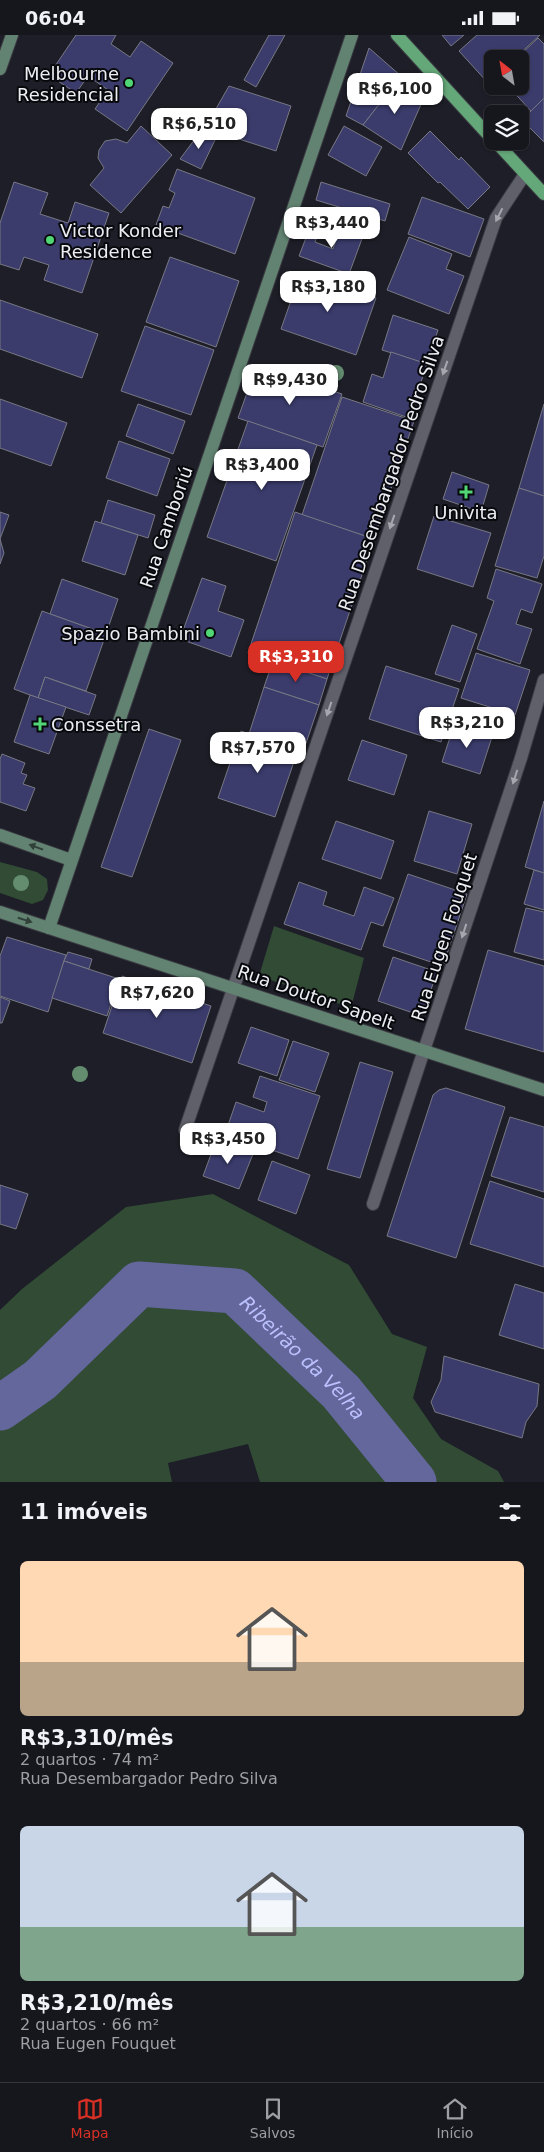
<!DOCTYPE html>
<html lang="pt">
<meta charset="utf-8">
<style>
:root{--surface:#16161d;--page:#23232a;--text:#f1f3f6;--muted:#9e9fa4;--line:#35353b;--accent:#d93025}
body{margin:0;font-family:"DejaVu Sans",sans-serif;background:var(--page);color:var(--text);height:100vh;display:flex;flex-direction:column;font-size:19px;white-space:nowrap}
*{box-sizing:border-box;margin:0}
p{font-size:16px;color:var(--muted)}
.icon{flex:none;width:28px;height:28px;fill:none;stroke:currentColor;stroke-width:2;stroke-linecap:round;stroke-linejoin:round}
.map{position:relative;height:1447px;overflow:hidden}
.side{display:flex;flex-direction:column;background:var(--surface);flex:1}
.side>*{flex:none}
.needle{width:32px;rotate:329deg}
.buttons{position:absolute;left:484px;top:15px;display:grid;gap:10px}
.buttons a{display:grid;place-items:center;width:45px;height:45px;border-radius:8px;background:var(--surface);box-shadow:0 1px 4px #0004,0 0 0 1px var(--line);font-size:25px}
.price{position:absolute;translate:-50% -42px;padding:0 11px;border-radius:10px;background:#fff;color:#222;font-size:16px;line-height:32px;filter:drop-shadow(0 1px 2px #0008)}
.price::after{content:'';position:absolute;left:50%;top:30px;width:15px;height:11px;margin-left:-8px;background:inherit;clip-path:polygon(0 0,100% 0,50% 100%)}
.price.current{background:var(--accent);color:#fff}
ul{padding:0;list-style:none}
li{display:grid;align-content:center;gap:10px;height:265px;padding:0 20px}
li span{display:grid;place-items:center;height:155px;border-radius:8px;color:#555}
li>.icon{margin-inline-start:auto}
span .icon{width:90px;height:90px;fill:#fffc;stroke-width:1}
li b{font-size:21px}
h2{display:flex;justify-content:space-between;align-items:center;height:60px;padding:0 20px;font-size:21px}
.status{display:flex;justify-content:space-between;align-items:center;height:35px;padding:0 25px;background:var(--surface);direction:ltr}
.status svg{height:14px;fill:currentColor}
.menu{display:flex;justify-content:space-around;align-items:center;height:70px;border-top:1px solid var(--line);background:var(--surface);font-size:14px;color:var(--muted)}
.menu a{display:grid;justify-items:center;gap:2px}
.menu .current{color:var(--accent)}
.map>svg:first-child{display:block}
.green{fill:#314b35}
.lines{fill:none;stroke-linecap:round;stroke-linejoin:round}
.river{stroke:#64679b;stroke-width:45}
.building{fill:#3b3c6c;stroke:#777883}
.street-casing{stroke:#3a3b42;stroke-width:14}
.secondary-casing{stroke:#3a3b42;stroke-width:14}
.primary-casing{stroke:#3a3b42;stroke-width:14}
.street{stroke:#5f606a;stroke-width:12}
.secondary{stroke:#628371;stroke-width:12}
.primary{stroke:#64a778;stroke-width:12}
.tree{fill:#648d70}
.oneway{fill:#a6a7af}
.oneway2{fill:#304039}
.poi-dot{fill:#50d675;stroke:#08090c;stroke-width:2}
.labels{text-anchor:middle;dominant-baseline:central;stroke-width:4;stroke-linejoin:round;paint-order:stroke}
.poi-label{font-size:18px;fill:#edeef4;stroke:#08090c;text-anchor:end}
.street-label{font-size:18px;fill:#edeef4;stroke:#08090c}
.water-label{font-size:19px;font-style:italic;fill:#bbc0fe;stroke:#08090c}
</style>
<div class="status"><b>06:04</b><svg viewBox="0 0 49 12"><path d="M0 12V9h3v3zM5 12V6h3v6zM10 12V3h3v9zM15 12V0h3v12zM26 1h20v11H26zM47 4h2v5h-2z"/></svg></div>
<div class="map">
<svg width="544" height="1447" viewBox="0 0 544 1447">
<rect width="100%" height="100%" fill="#1d1e27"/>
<!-- green -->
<g class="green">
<polygon points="0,827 37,837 47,844 48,855 43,865 32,869 0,858"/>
<polygon points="274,891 364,923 351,973 259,941"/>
<polygon points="213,1159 349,1230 392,1299 427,1312 413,1363 441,1404 498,1436 504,1447 260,1447 248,1409 168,1428 172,1447 0,1447 0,1275 22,1254 126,1172"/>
</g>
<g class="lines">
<!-- river -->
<path class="river" id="s1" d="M0,1373L40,1345L139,1249L235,1256L341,1357L414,1447"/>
</g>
<!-- building -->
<g class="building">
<polygon points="76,0 116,0 111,9 130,22 141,6 173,28 127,96 95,74 108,55 88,41 76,58 49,40"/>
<polygon points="269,0 285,0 256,52 244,45"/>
<polygon points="442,0 464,0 451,11"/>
<polygon points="477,0 540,0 514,24 492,24 492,43 488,48 459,16"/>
<polygon points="538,3 544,9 544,63 531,76 508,51 520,51 520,24 516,24"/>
<polygon points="369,13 401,41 363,90 346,81"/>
<polygon points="398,45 422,67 401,115 363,90"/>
<polygon points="229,51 291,71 276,116 205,93"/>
<polygon points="544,63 544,107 522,85"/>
<polygon points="141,91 172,120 121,178 90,150 104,133 98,123 99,115 105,106 116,104 127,108"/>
<polygon points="344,91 382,112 366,141 328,120"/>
<polygon points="201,96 216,103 201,134 180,124"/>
<polygon points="430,96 459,125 461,122 490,152 468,174 440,147 438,148 408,118"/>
<polygon points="177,134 255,163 235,219 156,190 163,171 169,173 175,158 169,155"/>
<polygon points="14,147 48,158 40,179 68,188 75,167 109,178 82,258 44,245 49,230 24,222 19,235 0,229 0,188"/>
<polygon points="321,147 390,169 385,186 316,165"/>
<polygon points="422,162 484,184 470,222 408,199"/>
<polygon points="314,182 323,185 315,207 333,214 340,193 363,201 349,239 299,221"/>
<polygon points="409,202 452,219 446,234 464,241 449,279 387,255"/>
<polygon points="170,222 239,246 216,312 146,287"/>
<polygon points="301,237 376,263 356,320 281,294"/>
<polygon points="0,265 98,299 82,343 0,314"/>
<polygon points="393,280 438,295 427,329 382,315"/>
<polygon points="145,291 214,315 191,380 121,356"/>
<polygon points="391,317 427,329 409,383 363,367 372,339 383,343"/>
<polygon points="257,330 342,359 323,412 238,383"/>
<polygon points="342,362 414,386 374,504 302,480"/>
<polygon points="0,364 67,388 51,431 0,413"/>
<polygon points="138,369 185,386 173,419 126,401"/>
<polygon points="544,369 544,461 519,453"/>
<polygon points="248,386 317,410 276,526 207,502"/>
<polygon points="119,406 170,424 157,461 106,443"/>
<polygon points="452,437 489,450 481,477 443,464"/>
<polygon points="519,453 544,461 544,521 537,543 495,531"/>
<polygon points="108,465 155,480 148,503 101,488"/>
<polygon points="0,477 9,480 0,504 4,518 0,529"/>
<polygon points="295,477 374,504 327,644 248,618"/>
<polygon points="434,481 491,498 473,552 417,534"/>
<polygon points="95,486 138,500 125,540 82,526"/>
<polygon points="496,534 542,549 532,578 521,574 516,589 532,594 520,629 477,614 494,566 487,563"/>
<polygon points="202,543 226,551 218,576 244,585 231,622 180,604"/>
<polygon points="62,544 118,564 106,599 50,579"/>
<polygon points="42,576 106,599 86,656 45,642 38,663 14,654"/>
<polygon points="452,590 477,599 460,647 435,639"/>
<polygon points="476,618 530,635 515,680 461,663"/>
<polygon points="273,626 327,644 319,670 264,652"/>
<polygon points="386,631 459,654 441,707 369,684"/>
<polygon points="45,642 96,660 89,680 38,663"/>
<polygon points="264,652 319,670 303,717 249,699"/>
<polygon points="30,660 66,672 49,719 14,707"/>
<polygon points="454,690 492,702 480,739 442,727"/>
<polygon points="149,694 181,705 132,842 101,832"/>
<polygon points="241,696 298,715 275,782 218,763"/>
<polygon points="362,705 407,720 394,760 348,745"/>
<polygon points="2,719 25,728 21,738 27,740 23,749 35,753 26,776 0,767 0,724"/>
<polygon points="544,766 544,838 525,832"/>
<polygon points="429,776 472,789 457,839 414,826"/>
<polygon points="336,786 394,806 381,844 322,824"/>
<polygon points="534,835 544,838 544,875 524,869"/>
<polygon points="408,839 467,859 443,931 383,911"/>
<polygon points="299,847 327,857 323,870 354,881 364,852 394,863 383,891 371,887 361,915 284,889"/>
<polygon points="526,873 544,877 544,925 514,917"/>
<polygon points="7,902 66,920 48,977 0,961 0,921"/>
<polygon points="488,915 544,931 544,1017 465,994"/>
<polygon points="68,917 92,924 89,934 64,926"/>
<polygon points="393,922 437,937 422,981 378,966"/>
<polygon points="64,926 119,944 107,981 52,963"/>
<polygon points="122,941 211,971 192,1028 103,998"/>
<polygon points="0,962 10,966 2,988 0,988"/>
<polygon points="251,992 289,1005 277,1041 238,1028"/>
<polygon points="293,1006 329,1018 315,1057 279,1045"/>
<polygon points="360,1027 393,1037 360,1143 327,1134"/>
<polygon points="260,1041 320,1061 298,1124 225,1099 236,1067 264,1077 267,1067 253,1062"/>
<polygon points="446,1053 505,1072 456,1223 387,1201 433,1060 439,1055"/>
<polygon points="510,1082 544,1092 544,1157 491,1141"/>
<polygon points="216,1106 253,1119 239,1154 203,1141"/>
<polygon points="272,1126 310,1140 296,1179 258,1165"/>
<polygon points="490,1146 544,1164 544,1232 470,1209"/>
<polygon points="0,1150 28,1159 16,1194 0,1189"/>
<polygon points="515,1249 544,1258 544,1314 499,1300"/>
<polygon points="444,1321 539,1349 537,1371 526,1387 522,1403 435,1377 431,1367 441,1345"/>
</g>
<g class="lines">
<defs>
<g id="street">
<polyline points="185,1095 496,183 525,139"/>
<polyline points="373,1169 521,723 544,645"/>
</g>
<g id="secondary">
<polyline points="0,34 12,0"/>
<polyline points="0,800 71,825"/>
<polyline points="0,877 544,1055"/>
<polyline points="49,893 352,0"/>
</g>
<g id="primary">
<polyline points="397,0 492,104"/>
<polyline points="495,106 544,159"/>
</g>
</defs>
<!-- street casing -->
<use href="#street" class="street-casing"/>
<!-- secondary casing -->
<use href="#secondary" class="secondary-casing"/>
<!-- primary casing -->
<use href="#primary" class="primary-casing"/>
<!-- street -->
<use href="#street" class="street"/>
<!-- secondary -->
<use href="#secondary" class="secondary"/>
<!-- primary -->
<use href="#primary" class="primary"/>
</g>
<!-- trees -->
<g class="tree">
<circle cx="336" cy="338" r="8"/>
<circle cx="21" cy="848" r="8"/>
<circle cx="80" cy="1039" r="8"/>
</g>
<!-- one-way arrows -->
<defs><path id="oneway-solid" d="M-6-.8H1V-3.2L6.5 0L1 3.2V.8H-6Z" transform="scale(1.25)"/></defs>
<g class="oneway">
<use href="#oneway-solid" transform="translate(499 180) rotate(117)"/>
<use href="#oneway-solid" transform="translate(445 333) rotate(109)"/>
<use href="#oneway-solid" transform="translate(392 487) rotate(109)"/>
<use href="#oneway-solid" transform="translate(329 674) rotate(109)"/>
<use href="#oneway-solid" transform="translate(515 742) rotate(108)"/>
<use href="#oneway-solid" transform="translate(464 896) rotate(108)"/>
</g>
<g class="oneway2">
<use href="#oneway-solid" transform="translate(36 812) rotate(-160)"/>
<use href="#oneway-solid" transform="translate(25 885) rotate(18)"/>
</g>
<!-- markers -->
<g class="poi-dot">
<circle cx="129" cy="48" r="5"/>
<circle cx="50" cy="205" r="5"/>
<path d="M463.5 449.5h5v5h5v5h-5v5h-5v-5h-5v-5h5z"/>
<circle cx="210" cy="598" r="5"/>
<path d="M37.5 681.5h5v5h5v5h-5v5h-5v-5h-5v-5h5z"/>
</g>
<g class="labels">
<!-- poi labels -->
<g class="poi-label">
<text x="119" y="38">Melbourne<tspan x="119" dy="21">Residencial</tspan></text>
<text x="60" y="195" text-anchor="start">Victor Konder<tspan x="60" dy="21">Residence</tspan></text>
<text x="466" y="477" text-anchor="middle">Univita</text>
<text x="200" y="598">Spazio Bambini</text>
<text x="51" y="689" text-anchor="start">Conssetra</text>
</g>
<!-- street labels -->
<g class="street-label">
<text transform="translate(391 438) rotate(-71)">Rua Desembargador Pedro Silva</text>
<text transform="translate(166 492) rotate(-71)">Rua Camboriú</text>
<text transform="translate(444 902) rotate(-72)">Rua Eugen Fouquet</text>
<text transform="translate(316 962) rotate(19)">Rua Doutor Sapelt</text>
</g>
<!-- water labels -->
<g class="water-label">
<text stroke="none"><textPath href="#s1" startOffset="378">Ribeirão da Velha</textPath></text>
</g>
</g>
</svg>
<div class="buttons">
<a><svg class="needle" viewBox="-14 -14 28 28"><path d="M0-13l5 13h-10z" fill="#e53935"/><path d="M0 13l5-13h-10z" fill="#9e9fa4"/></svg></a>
<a><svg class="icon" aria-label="layers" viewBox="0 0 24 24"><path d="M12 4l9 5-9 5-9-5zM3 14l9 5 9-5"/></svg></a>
</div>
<b class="price" style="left:395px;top:80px">R$6,100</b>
<b class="price" style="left:199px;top:115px">R$6,510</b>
<b class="price" style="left:332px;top:214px">R$3,440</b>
<b class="price" style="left:328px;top:278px">R$3,180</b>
<b class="price" style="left:290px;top:371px">R$9,430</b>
<b class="price" style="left:262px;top:456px">R$3,400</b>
<b class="price current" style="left:296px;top:648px">R$3,310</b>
<b class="price" style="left:467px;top:714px">R$3,210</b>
<b class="price" style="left:258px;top:739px">R$7,570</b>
<b class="price" style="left:157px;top:984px">R$7,620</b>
<b class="price" style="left:228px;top:1130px">R$3,450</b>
</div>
<section class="side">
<h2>11 imóveis<svg class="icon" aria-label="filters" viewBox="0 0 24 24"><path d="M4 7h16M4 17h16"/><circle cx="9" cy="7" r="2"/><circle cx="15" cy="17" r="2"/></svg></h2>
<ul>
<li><span style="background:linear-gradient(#ffd9b3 65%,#b9a48a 0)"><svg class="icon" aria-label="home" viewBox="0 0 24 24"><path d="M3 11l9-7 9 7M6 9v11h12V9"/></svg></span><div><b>R$3,310/mês</b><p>2 quartos · 74 m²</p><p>Rua Desembargador Pedro Silva</p></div></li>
<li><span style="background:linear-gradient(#c9d6e8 65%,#7fa58c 0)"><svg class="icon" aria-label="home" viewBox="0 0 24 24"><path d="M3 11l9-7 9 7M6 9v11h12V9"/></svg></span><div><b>R$3,210/mês</b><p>2 quartos · 66 m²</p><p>Rua Eugen Fouquet</p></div></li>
</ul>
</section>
<nav class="menu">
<a class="current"><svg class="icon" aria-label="map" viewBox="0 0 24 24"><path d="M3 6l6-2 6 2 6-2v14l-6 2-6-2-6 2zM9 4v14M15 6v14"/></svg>Mapa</a>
<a><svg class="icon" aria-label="saved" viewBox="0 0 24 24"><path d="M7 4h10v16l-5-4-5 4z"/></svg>Salvos</a>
<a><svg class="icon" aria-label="home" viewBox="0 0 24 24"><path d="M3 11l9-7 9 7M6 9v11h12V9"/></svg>Início</a>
</nav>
